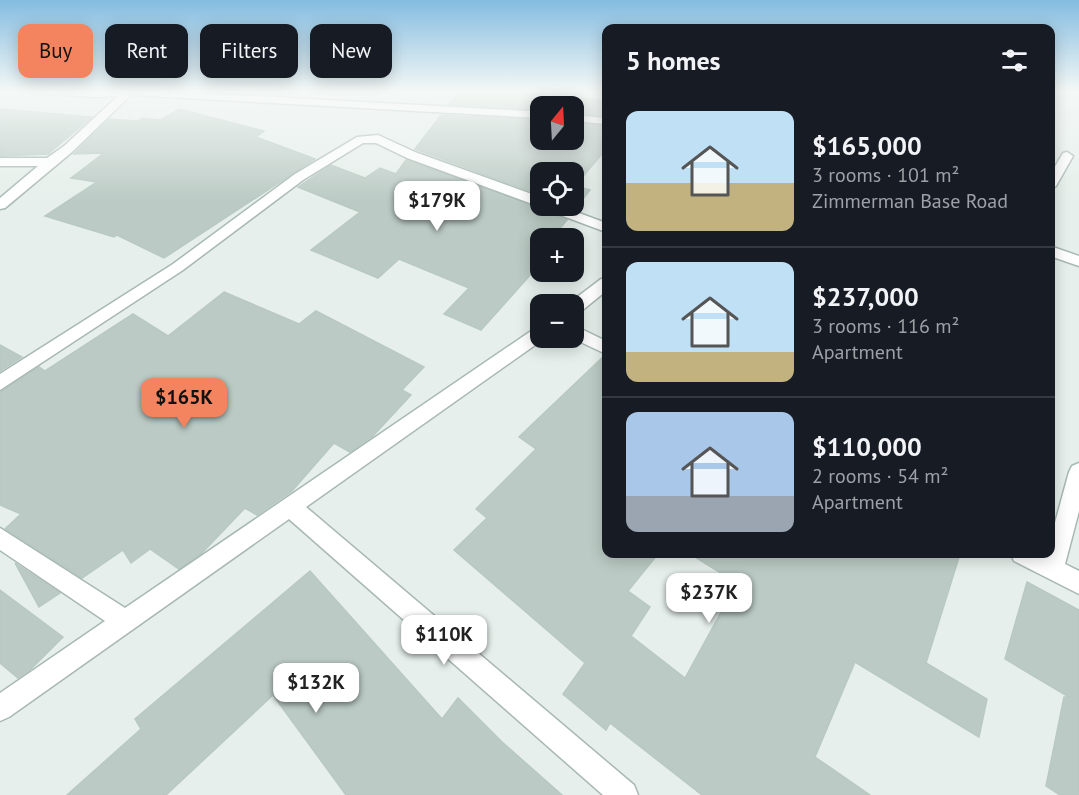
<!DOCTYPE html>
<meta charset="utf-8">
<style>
:root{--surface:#171b24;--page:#20242c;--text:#f1f3f6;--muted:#9ea1a6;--line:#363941;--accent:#f4845f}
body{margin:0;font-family:"PT Sans",sans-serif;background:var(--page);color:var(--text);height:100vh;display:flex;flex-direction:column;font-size:22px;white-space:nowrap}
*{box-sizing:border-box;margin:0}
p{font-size:20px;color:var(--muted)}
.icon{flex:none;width:33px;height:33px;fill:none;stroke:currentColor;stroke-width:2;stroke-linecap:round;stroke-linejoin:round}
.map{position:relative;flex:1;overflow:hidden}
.sheet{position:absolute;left:602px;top:24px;width:453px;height:534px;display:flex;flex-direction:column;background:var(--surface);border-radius:12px;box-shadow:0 3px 15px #0003}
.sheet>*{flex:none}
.top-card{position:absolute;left:18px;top:24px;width:494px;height:54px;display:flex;gap:12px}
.needle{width:39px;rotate:18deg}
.tools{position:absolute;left:530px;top:96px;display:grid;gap:12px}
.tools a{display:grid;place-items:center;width:54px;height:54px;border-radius:12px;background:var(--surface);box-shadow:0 3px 15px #0003;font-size:30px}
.price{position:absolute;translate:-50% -51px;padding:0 14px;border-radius:12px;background:#fff;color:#222;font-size:20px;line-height:39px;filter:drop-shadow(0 2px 3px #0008)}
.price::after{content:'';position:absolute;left:50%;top:36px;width:18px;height:14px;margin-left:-9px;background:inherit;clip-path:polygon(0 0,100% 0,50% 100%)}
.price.on{background:var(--accent);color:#111}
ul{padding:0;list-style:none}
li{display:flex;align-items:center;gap:18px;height:150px;padding:0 24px}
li+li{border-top:2px solid var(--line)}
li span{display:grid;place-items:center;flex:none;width:168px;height:120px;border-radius:12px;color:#555}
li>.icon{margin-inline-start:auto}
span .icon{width:72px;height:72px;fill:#fffc;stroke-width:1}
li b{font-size:26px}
h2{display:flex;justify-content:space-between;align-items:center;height:72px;padding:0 24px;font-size:26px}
.chip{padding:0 21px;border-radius:12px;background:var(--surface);box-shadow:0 3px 15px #0003;font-size:21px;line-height:54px}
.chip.on{background:var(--accent);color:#111}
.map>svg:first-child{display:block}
.building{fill:#bbcac4;stroke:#b8c9c2;stroke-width:1.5}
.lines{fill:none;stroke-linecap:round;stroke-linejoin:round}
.minor-casing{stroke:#a8b8b2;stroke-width:3}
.minor{fill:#fff;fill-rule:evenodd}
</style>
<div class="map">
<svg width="1079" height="795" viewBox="0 0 1079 795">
<rect width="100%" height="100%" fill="#e6efeb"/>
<!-- building -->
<g class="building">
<polygon points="459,91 512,91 541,94 528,109 449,104"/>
<polygon points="556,96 606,101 606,116 573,113 573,106 546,106"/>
<polygon points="0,109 92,117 48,154 0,156"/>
<polygon points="180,109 264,131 256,137 315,159 164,258 117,235 114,237 45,216 97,182 71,178 104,153 74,154 109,119 138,121 142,118 160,120"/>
<polygon points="441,115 540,120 540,140 573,140 573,123 606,126 606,149 575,186 590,190 575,209 565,206 573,206 573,172 540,172 540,195 415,149"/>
<polygon points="406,160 541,208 567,220 552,238 540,238 540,264 481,330 444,314 469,288 399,259 378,278 311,250 360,212 298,187 331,165 365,178 380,168 396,174"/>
<polygon points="224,292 299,324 316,311 424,367 402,390 411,395 373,436 350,452 334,443 292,491 257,515 245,508 202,553 179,569 150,549 131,563 123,550 82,578 5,529 21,514 0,505 0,392 39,367 45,371 133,314 168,336"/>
<polygon points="0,345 22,357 0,371"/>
<polygon points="604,356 606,554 658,554 628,591 650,607 631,636 685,678 737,583 690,554 960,554 926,663 987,699 979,737 855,662 815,757 870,795 702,795 610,723 606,730 563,694 585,663 454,550 487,518 476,509 536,449 519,437"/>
<polygon points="15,563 60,593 39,607"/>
<polygon points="310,571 442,719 458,698 502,742 562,795 346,795 273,695 166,795 67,795 141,729 135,719"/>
<polygon points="1027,582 1079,610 1079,795 1060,795 1046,786 1064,697 1069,697 1005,659"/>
<polygon points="0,590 63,637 31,669 18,678 0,663"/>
</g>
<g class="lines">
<defs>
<g id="minor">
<polygon points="39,91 161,91 529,111 546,91 557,91 543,106 540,106 540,118 131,95 72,152 5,208 0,209 0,198 38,166 0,166 0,158 47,158 64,146 118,96 97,97 44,94"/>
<polygon points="573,115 606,118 606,124 573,121"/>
<polygon points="378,135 415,152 540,197 540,206 542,206 535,205 407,158 376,143 363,143 303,180 183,270 0,390 0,374 173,264 295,174 357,137"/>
<polygon points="1067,152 1073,156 1056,186 1050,190 1050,175 1063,153"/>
<polygon points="542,206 560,206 606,223 606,232 544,209"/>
<polygon points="1050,246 1079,256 1079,266 1050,256"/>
<polygon points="606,278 606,291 579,313 573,315 573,304 568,304 601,279"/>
<polygon points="573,325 606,341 606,354 572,338"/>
<polygon points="540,327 540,338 545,338 306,507 634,785 638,795 603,795 289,519 9,717 0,721 0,693 105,621 0,550 0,528 125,608 534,329"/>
<polygon points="1079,463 1079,511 1065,564 1079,571 1079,594 1014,561 1011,554 1050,554 1050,541 1069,472 1072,466"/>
</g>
</defs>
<!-- minor casing -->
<use href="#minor" class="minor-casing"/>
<!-- minor -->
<use href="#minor" class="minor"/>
</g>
<!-- sky -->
<linearGradient id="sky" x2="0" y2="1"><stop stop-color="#84bce0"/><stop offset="0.45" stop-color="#f4f8f6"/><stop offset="1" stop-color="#f4f8f6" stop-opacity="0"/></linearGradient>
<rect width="1079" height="202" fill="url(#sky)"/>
</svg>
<div class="tools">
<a><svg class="needle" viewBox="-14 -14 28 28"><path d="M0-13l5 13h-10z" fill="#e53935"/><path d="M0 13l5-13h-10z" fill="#9ea1a6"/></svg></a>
<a><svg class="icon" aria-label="locate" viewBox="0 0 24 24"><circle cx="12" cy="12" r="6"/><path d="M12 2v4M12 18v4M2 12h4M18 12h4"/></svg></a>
<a>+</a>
<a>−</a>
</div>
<b class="price" style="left:437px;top:232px">$179K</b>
<b class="price on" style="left:184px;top:429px">$165K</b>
<b class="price" style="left:709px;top:624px">$237K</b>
<b class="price" style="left:444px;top:666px">$110K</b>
<b class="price" style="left:316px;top:714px">$132K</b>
<div class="top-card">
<a class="chip on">Buy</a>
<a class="chip">Rent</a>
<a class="chip">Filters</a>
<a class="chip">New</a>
</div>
<section class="sheet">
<h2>5 homes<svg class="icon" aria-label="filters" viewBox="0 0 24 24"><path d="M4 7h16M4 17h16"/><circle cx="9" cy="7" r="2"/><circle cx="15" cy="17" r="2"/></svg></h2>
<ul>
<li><span style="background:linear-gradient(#bfe0f5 60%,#c2b280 0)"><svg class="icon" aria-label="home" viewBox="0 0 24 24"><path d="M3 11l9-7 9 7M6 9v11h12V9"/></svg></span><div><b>$165,000</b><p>3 rooms · 101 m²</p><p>Zimmerman Base Road</p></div></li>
<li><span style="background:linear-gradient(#bfe0f5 75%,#c2b280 0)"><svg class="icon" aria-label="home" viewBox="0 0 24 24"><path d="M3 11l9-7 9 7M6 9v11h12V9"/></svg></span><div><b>$237,000</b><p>3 rooms · 116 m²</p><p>Apartment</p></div></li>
<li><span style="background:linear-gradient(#a9c7e8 70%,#9aa5b1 0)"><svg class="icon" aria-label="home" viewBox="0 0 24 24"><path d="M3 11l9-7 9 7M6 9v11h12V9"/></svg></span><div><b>$110,000</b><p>2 rooms · 54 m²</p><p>Apartment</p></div></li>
</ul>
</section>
</div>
